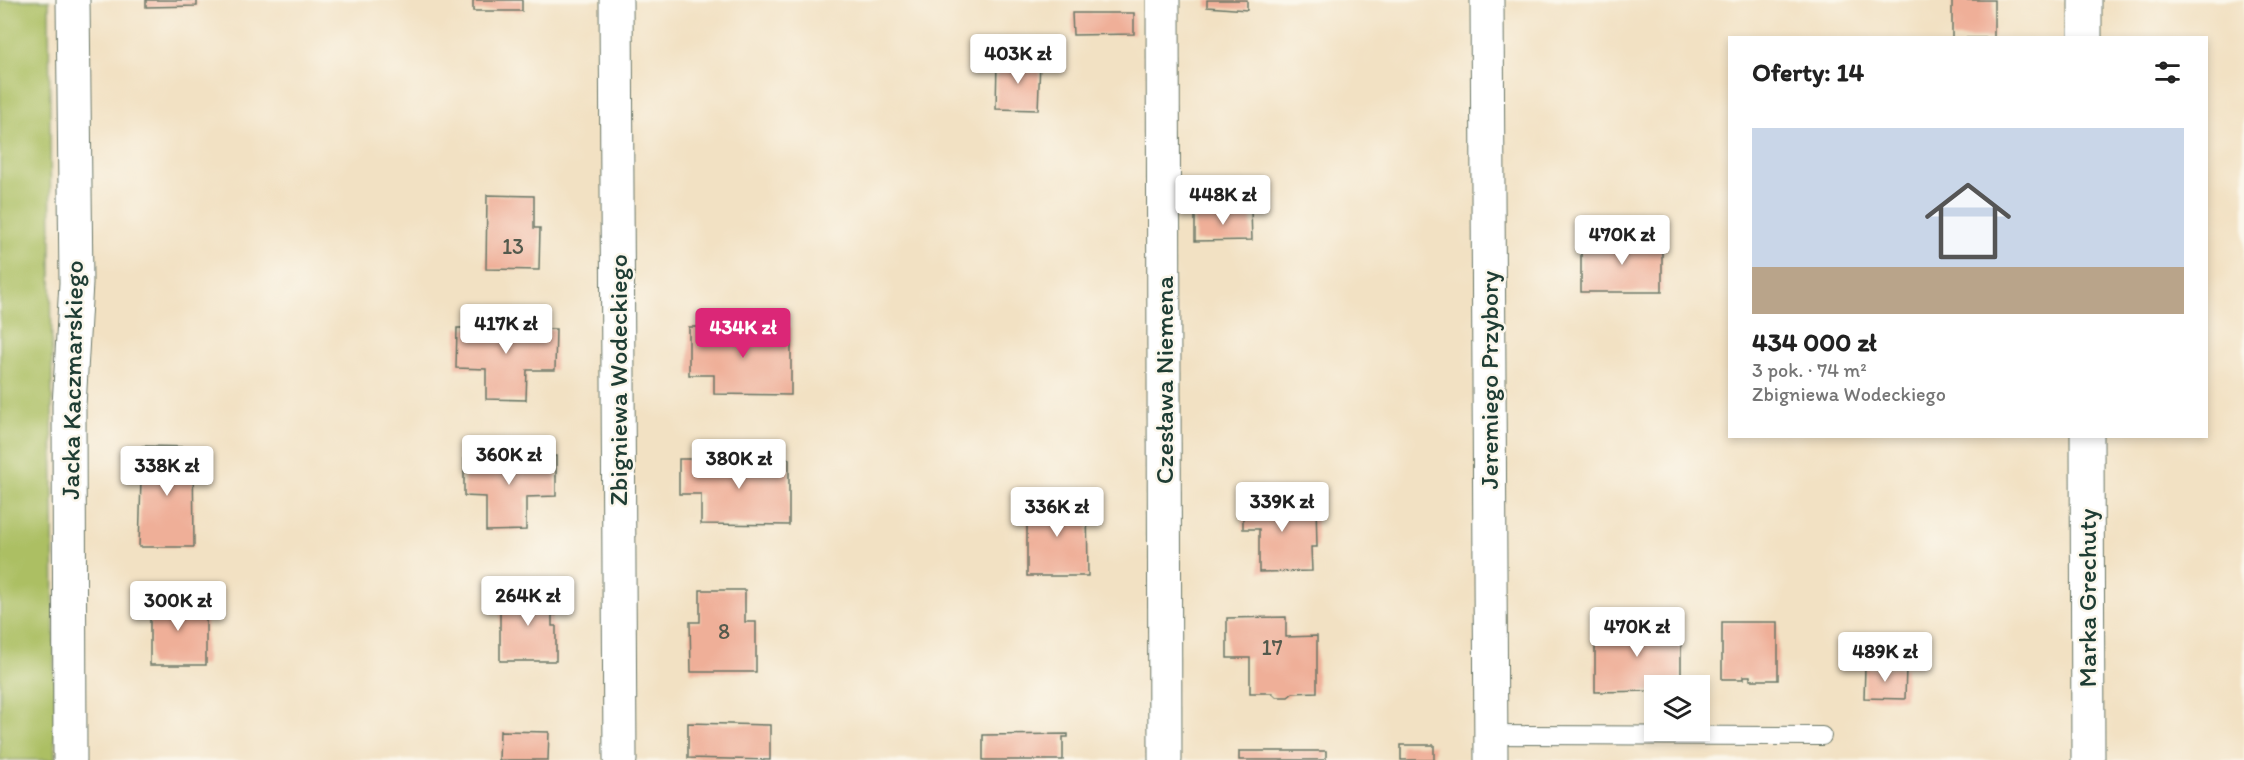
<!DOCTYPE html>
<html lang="pl">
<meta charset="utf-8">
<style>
:root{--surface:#fff;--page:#f6f6f6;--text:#222;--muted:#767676;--accent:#db2777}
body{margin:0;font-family:Itim,sans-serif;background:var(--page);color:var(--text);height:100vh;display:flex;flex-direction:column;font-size:22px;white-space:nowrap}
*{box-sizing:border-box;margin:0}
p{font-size:20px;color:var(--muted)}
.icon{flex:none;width:33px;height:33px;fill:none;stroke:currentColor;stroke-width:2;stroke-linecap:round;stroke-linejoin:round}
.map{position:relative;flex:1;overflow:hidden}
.drawer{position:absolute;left:1728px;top:36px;width:480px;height:402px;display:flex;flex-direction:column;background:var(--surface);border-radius:0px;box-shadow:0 3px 9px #0003}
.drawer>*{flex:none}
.buttons{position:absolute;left:1644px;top:675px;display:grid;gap:12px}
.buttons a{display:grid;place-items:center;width:66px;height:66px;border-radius:0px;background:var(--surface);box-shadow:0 3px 9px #0003;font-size:30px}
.price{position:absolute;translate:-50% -51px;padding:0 14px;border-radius:6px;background:#fff;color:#222;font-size:20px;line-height:39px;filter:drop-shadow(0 2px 3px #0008)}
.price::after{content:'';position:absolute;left:50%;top:36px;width:18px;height:14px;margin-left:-9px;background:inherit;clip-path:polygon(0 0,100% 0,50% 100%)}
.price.current{background:var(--accent);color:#fff}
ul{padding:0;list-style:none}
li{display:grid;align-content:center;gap:12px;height:318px;padding:0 24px}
li span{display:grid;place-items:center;height:186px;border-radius:0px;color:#555}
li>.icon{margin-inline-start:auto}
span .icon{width:108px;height:108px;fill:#fffc;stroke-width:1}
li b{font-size:26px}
h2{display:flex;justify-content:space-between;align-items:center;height:72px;padding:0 24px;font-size:26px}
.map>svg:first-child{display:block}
.green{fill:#acbf63;stroke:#667e4c;stroke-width:1.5}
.building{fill:#efaf98}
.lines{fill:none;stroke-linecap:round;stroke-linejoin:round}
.lane-casing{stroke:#697666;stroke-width:20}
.street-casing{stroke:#697666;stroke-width:35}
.secondary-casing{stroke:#697666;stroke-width:35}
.lane{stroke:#fff;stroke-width:18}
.street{stroke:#fff;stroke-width:33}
.secondary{stroke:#fff;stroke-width:33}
.labels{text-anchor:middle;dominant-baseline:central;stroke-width:5;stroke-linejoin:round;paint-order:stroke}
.number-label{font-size:22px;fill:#535a4d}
.street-label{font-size:26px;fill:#1f3d34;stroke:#fbf7ec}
</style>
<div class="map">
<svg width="2244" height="760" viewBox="0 0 2244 760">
<rect width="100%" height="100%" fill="#fbf7ec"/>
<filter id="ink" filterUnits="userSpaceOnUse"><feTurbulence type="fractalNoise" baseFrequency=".0167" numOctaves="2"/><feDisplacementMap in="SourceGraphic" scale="12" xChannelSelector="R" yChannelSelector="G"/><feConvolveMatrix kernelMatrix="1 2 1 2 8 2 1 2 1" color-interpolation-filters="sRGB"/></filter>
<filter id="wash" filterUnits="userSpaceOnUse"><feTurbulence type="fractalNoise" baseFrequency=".008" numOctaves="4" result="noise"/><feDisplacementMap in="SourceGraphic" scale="24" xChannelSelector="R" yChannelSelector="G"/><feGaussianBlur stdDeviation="1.35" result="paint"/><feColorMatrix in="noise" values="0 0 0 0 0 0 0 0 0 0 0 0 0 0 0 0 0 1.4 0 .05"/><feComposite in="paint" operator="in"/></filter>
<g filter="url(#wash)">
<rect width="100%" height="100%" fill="#f2e1c3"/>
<!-- green -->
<polygon class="green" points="0,0 49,0 55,760 0,760"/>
<g id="blocks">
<!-- building -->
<g class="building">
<polygon points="146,0 197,0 197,6 146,7"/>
<rect x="473" y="0" width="49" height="11"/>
<polygon points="1207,0 1247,0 1247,10 1207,7"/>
<rect x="1952" y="0" width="42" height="38"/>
<polygon points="1072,13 1134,13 1134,34 1073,35"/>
<polygon points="997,61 1040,62 1038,110 996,109"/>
<polygon points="487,195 534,196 534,228 540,228 539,270 486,269"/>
<polygon points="1251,210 1252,240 1195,241 1195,211"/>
<rect x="1581" y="240" width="81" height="52"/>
<polygon points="487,318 527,318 527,329 556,329 555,370 527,370 526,400 486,399 486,369 456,368 457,328 487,328"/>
<polygon points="689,327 791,327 791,395 714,394 714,375 689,375"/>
<polygon points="142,446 193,447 194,547 139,547"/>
<polygon points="464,456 556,456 556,496 526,497 526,530 486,531 486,497 464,496"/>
<polygon points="679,459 789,459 789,525 701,524 701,494 679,494"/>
<polygon points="1243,495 1277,496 1277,503 1316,503 1317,547 1311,547 1312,571 1259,572 1259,529 1243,529"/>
<polygon points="1027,500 1087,500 1088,576 1027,576"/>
<polygon points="700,590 745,590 745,622 756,622 756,672 691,672 690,622 700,622"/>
<polygon points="500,592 556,592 556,615 552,615 552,626 556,626 556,661 500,661"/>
<rect x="150" y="598" width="56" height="67"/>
<polygon points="1286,617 1286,637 1317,636 1317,692 1293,693 1288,697 1276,697 1272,693 1250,693 1250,658 1227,658 1227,618"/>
<polygon points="1722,622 1778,622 1778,680 1750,680 1750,676 1744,676 1744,679 1722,679"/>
<polygon points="1595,627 1681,627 1681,686 1654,686 1654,691 1595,692"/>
<polygon points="1865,668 1906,668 1905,699 1864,698"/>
<polygon points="688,723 770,725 770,760 688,758"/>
<polygon points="500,731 549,732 548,760 499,760"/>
<polygon points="1068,734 1068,737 1063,737 1063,760 983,760 983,735"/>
<rect x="1401" y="745" width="33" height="15"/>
<rect x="1239" y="751" width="87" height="9"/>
</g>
</g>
</g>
<g filter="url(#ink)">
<use href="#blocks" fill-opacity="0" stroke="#697666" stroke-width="1.5"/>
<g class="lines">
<defs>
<polyline id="lane" points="1491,735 1822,736"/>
<g id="street">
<polyline points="616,0 620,760"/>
<polyline points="1163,0 1165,760"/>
<polyline points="1487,0 1491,760"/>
<polyline points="70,760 69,406 76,283 73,0"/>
</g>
<g id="secondary">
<polyline points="2085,0 2085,38"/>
<polyline points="2087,436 2088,760"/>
</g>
</defs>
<!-- lane casing -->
<use href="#lane" class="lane-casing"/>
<!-- street casing -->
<use href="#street" class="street-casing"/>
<!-- secondary casing -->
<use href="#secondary" class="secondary-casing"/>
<!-- lane -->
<use href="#lane" class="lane"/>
<!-- street -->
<use href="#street" class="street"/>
<!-- secondary -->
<use href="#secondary" class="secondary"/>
</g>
</g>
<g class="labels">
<!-- number labels -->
<g class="number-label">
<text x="513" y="246">13</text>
<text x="724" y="631">8</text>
<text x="1272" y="647">17</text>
</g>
<!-- street labels -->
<g class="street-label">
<text transform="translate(72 380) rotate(-89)">Jacka Kaczmarskiego</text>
<text transform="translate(618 380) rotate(-90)">Zbigniewa Wodeckiego</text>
<text transform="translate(1164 380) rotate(-90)">Czesława Niemena</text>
<text transform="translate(1489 380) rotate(-90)">Jeremiego Przybory</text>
<text transform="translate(2087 598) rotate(-90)">Marka Grechuty</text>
</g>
</g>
</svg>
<div class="buttons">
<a><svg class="icon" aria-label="layers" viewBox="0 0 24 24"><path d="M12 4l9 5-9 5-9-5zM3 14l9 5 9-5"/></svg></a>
</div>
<b class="price" style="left:1018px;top:85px">403K zł</b>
<b class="price" style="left:1223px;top:226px">448K zł</b>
<b class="price" style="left:1622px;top:266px">470K zł</b>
<b class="price" style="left:506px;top:355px">417K zł</b>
<b class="price current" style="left:743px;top:359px">434K zł</b>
<b class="price" style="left:509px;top:486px">360K zł</b>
<b class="price" style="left:739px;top:490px">380K zł</b>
<b class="price" style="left:167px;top:497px">338K zł</b>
<b class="price" style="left:1282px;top:533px">339K zł</b>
<b class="price" style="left:1057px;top:538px">336K zł</b>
<b class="price" style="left:528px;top:627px">264K zł</b>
<b class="price" style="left:178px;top:632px">300K zł</b>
<b class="price" style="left:1637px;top:658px">470K zł</b>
<b class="price" style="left:1885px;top:683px">489K zł</b>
<section class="drawer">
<h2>Oferty: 14<svg class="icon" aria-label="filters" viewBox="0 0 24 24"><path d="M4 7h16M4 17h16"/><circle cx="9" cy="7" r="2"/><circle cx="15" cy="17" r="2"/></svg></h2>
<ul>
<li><span style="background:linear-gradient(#c9d6e8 75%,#b9a48a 0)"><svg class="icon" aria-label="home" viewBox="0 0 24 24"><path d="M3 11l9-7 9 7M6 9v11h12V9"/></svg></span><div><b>434 000 zł</b><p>3 pok. · 74 m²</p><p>Zbigniewa Wodeckiego</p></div></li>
</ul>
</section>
</div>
